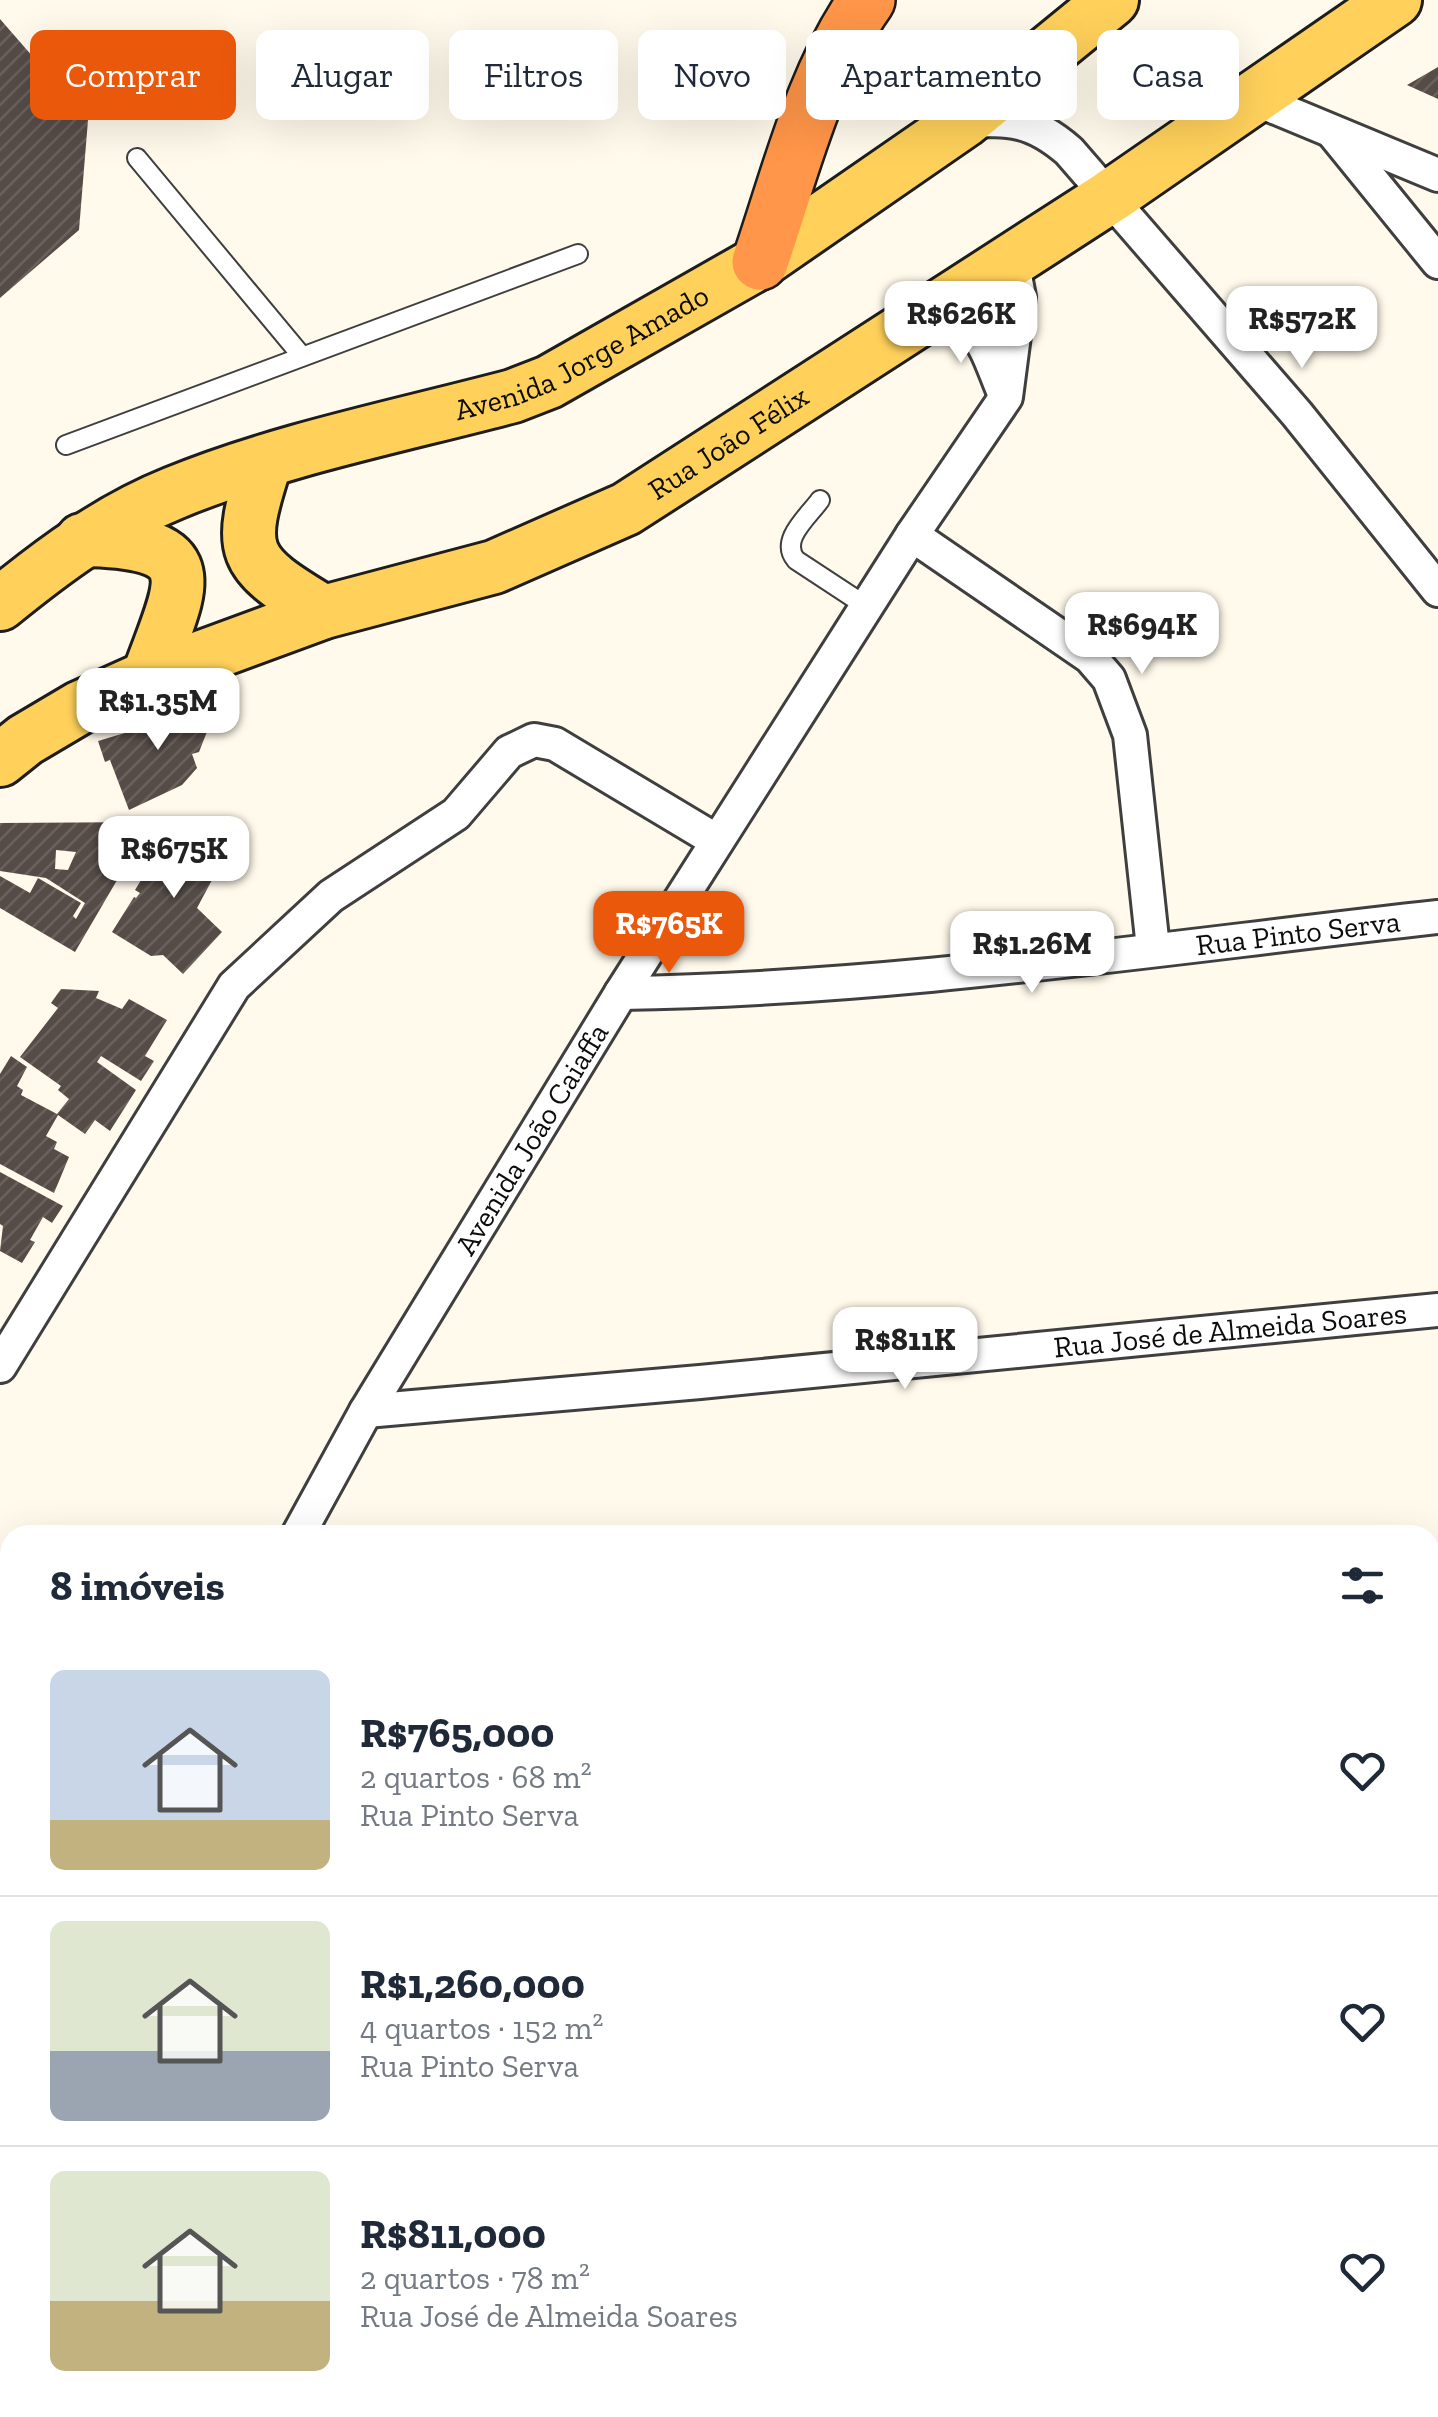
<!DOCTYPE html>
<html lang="pt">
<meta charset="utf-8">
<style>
:root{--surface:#fff;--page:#f2f2f3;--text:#1f2937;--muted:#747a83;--line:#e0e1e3;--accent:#ea580c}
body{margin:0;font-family:"Zilla Slab",serif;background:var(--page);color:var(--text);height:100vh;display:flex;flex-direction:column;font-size:38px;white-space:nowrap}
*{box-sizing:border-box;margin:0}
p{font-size:32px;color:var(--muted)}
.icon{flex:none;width:55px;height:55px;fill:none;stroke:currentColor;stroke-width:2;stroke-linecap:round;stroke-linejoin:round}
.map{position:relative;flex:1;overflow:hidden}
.panel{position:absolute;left:0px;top:1525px;width:1440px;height:892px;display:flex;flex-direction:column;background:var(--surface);border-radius:30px 30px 0 0;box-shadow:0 10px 40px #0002}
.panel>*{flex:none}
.hud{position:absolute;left:30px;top:30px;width:1380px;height:90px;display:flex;gap:20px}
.price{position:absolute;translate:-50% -85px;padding:0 22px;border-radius:20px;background:#fff;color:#222;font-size:32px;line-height:65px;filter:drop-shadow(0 2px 5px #0008)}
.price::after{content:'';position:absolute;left:50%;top:60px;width:30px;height:22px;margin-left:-15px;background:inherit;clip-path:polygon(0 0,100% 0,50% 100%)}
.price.on{background:var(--accent);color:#fff}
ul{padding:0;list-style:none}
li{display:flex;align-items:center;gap:30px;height:250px;padding:0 50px}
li+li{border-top:2px solid var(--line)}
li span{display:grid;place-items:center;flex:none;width:280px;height:200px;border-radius:15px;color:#555}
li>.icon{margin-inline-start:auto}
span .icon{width:120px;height:120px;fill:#fffc;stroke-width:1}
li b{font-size:42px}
h2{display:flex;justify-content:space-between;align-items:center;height:120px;padding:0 50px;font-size:42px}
.pill{padding:0 35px;border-radius:15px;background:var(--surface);box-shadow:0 10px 40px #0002;font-size:35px;line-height:90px}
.pill.on{background:var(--accent);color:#fff}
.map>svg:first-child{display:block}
.building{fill:url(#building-hatch);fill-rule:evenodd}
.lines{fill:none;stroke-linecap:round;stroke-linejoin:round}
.service-casing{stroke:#3f3f3f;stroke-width:22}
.minor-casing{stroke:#3f3f3f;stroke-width:38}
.primary-casing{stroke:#1d1d1d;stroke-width:58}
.motorway-casing{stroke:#1d1d1d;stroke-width:60}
.service{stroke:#fff;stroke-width:18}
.minor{stroke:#fff;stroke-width:32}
.primary{stroke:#ffd15b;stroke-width:52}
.motorway{stroke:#ff9649;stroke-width:55}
.labels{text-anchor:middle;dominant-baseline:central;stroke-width:10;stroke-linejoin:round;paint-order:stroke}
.street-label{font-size:30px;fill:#0c0c0c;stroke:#fff}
</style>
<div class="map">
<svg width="1438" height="2417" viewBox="0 0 1438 2417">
<defs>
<pattern id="building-hatch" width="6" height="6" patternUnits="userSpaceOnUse" patternTransform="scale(2.5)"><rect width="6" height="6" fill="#564c47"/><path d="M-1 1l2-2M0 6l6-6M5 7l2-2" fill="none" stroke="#69615d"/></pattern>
</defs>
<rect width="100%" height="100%" fill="#fffaeb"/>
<!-- building -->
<g class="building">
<polygon points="0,19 88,120 79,230 0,298"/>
<polygon points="1438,67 1438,99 1407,85"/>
<polygon points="198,701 216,709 199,752 192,754 197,768 182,785 129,810 110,760 105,762 98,741 148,726 147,722 163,716 159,711 183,703 189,720"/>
<polygon points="177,821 227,852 197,908 222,932 183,974 163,955 151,956 112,932 134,897 136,898 140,893 135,890"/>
<path d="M151,822L75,952L0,908V876L30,893L38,878L81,903L73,916L76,919L85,903L46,878L0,871V823ZM56,850L76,852L68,870L55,869Z"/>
<polygon points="61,989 99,991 96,998 122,1009 129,999 167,1020 145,1056 154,1061 141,1081 101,1056 97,1062 136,1090 110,1131 95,1120 85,1134 58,1115 46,1136 57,1142 54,1149 69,1157 54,1193 0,1164 0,1074 11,1056 27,1067 17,1086 23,1090 21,1095 57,1114 69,1099 58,1090 61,1086 20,1057 58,1008 51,1003"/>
<polygon points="0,1172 63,1206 52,1223 43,1217 30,1240 35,1242 22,1263 0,1251 3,1226 0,1224"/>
</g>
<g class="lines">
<defs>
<g id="service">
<polyline points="137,158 301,355"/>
<polyline points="66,445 578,254"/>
<path d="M820,500C808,517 779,540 796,560L866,606"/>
<polyline points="0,2131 10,2130"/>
</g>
<g id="minor">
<polyline points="1250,97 1438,175"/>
<path d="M964,121C1011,119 1032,119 1069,151L1297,414L1438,590"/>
<polyline points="1334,134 1438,262"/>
<path d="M923,316C983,318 984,346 1004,393"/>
<polyline points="912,535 1090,657 1109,679 1130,735 1153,948"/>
<path id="s1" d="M621,993C895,989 1166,947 1438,917"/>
<polyline points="0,1366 234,986 331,896 456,814 509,752 534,740 555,744 717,841"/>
<path id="s2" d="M366,1411L700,1382L1438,1310"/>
<path id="s3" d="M298,1535L366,1411L621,993L912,535L1006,397L1019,297L1012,259"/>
<polyline points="1430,1690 1438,1689"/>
<polyline points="1430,2084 1438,2083"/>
<polyline points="302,2408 303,2417"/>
<polyline points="625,2417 629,2408"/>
</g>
<g id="primary">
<path d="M266,461C236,553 240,562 324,612"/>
<path d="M82,540C213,542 182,583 148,677"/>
<path id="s4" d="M0,604C54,560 109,519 174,493C278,450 404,425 513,396L549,382L760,262L964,121L1112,0"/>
<path id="s5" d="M0,760L25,740L79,708L148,677L324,612L494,567L626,509L1111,196L1395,0"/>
</g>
<path id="motorway" d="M760,262C790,175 813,76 867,0"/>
</defs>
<!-- service casing -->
<use href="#service" class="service-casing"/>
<!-- minor casing -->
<use href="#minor" class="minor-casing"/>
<!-- primary casing -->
<use href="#primary" class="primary-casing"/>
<!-- motorway casing -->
<use href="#motorway" class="motorway-casing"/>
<!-- service -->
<use href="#service" class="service"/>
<!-- minor -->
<use href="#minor" class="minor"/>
<!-- primary -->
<use href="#primary" class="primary"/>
<!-- motorway -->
<use href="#motorway" class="motorway"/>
</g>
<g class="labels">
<!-- street labels -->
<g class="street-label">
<text stroke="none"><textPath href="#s4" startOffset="640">Avenida Jorge Amado</textPath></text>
<text stroke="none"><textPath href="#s5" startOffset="800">Rua João Félix</textPath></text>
<text stroke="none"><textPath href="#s1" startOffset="680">Rua Pinto Serva</textPath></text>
<text stroke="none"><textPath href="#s3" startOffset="460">Avenida João Caiaffa</textPath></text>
<text stroke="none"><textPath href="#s2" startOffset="868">Rua José de Almeida Soares</textPath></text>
</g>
</g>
</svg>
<b class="price" style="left:961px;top:366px">R$626K</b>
<b class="price" style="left:1302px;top:371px">R$572K</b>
<b class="price" style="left:1142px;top:677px">R$694K</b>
<b class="price" style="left:158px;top:753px">R$1.35M</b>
<b class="price" style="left:174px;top:901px">R$675K</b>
<b class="price on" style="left:669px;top:976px">R$765K</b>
<b class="price" style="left:1032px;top:996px">R$1.26M</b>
<b class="price" style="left:905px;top:1392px">R$811K</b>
<div class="hud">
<a class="pill on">Comprar</a>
<a class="pill">Alugar</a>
<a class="pill">Filtros</a>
<a class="pill">Novo</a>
<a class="pill">Apartamento</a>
<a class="pill">Casa</a>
</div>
<section class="panel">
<h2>8 imóveis<svg class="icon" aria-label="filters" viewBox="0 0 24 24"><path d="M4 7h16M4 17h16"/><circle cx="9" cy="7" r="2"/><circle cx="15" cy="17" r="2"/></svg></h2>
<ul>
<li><span style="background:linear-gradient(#c9d6e8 75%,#c2b280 0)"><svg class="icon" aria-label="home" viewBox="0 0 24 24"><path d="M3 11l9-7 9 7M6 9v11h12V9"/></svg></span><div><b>R$765,000</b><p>2 quartos · 68 m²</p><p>Rua Pinto Serva</p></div><svg class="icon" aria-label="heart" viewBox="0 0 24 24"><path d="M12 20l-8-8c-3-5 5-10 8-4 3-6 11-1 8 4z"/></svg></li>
<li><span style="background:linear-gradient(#dfe7d0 65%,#9aa5b1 0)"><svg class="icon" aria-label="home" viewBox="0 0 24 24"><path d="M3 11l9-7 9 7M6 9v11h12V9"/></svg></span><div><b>R$1,260,000</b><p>4 quartos · 152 m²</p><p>Rua Pinto Serva</p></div><svg class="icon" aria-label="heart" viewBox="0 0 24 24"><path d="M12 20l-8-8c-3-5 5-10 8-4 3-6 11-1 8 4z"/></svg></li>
<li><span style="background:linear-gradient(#dfe7d0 65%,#c2b280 0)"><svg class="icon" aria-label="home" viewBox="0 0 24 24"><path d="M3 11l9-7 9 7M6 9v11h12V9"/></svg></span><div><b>R$811,000</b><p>2 quartos · 78 m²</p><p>Rua José de Almeida Soares</p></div><svg class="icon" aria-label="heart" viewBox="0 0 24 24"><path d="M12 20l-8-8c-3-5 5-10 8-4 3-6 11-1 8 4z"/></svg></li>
</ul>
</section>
</div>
